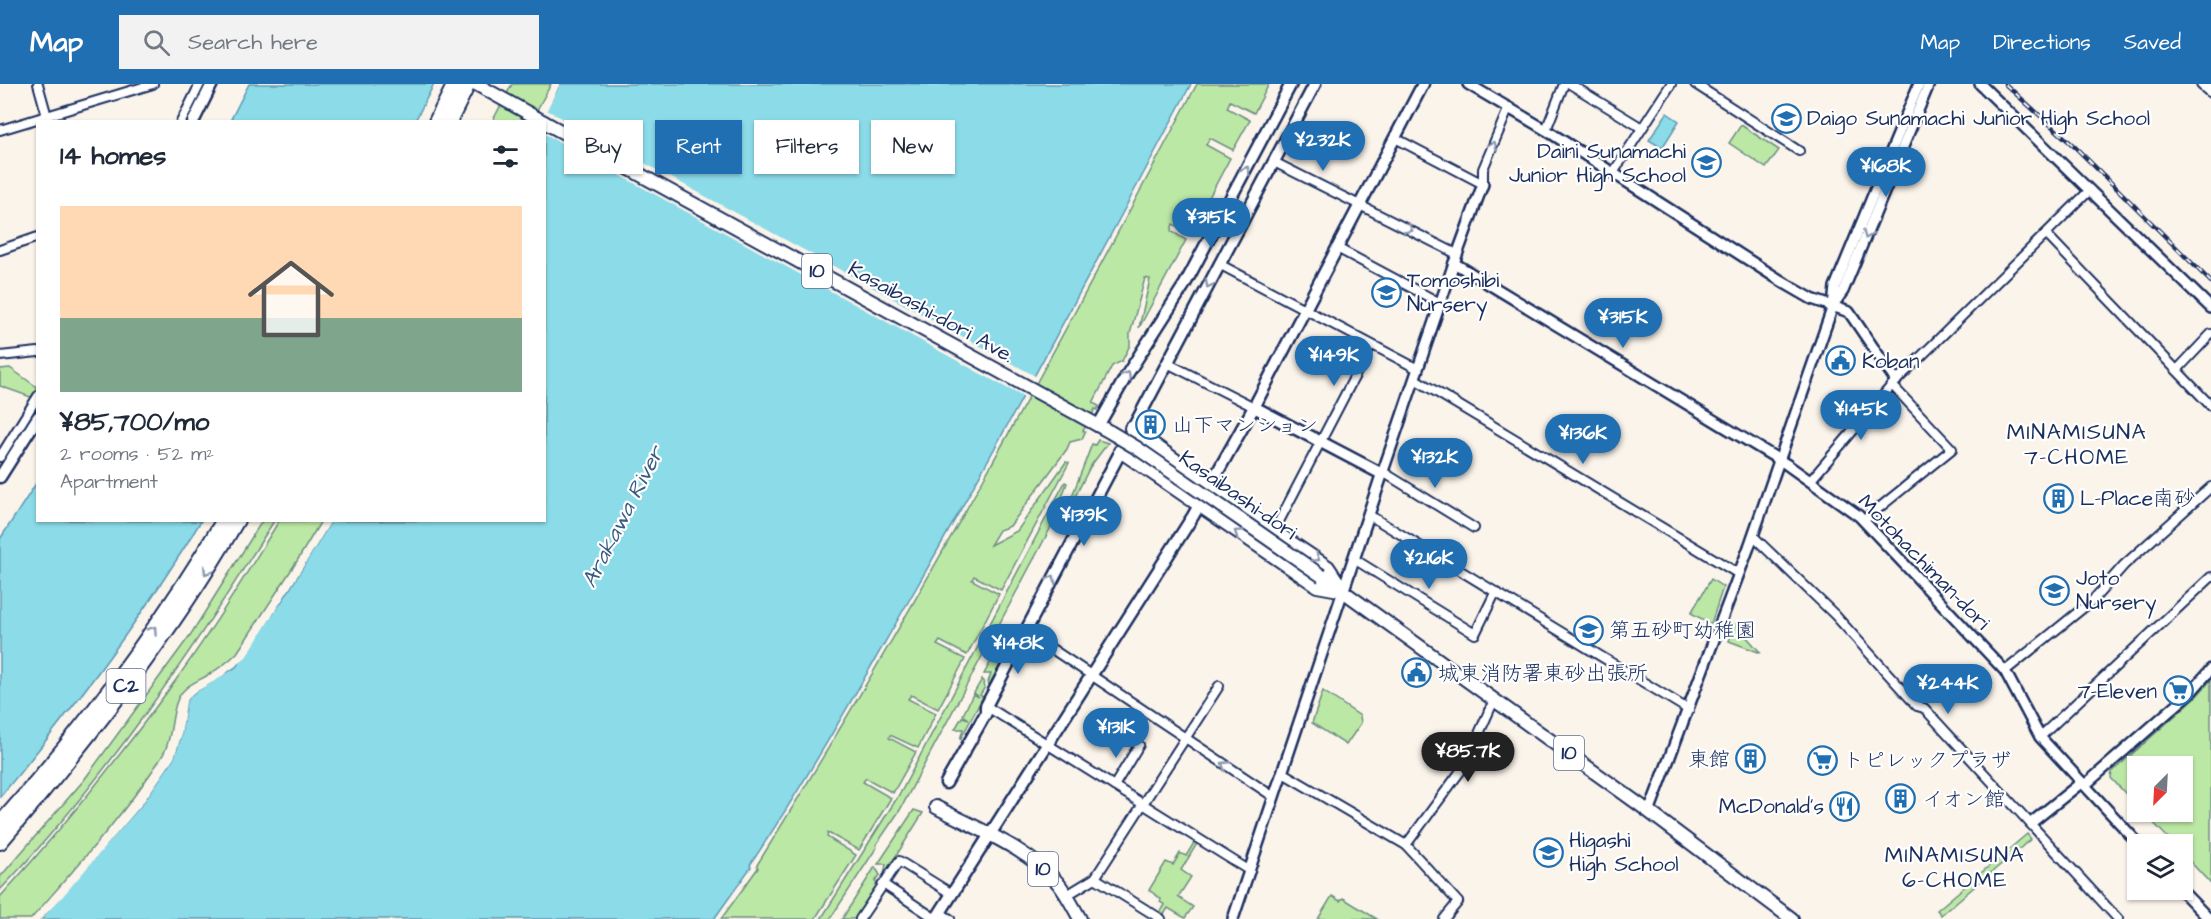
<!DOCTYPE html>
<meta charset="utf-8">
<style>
:root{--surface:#fff;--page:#f2f2f3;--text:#1f2937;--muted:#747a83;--line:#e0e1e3;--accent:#1f6fb2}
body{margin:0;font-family:"Architects Daughter","Klee One",sans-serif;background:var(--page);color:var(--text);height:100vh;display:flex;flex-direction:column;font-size:22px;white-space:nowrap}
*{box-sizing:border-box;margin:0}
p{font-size:20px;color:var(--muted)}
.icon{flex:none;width:33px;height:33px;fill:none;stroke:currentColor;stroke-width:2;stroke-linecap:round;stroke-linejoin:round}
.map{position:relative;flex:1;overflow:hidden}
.drawer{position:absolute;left:36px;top:36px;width:510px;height:402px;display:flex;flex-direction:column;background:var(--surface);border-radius:0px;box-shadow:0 2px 4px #0004}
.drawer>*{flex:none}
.banner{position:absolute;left:564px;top:36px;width:570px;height:54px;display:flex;gap:12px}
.needle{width:39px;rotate:204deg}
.buttons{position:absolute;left:2127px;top:672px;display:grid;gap:12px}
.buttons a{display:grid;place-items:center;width:66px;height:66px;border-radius:0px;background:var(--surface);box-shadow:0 2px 4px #0004;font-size:30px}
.price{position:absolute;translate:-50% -51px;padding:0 14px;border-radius:21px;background:var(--accent);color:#fff;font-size:20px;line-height:39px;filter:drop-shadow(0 2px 3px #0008)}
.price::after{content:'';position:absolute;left:50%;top:36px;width:18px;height:14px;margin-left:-9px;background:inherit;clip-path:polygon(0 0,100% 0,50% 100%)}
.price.active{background:#222;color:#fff}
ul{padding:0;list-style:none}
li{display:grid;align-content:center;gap:12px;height:318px;padding:0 24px}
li+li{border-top:2px solid var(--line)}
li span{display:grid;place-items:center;height:186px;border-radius:0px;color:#555}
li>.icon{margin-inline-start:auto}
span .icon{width:108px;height:108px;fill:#fffc;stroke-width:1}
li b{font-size:26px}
h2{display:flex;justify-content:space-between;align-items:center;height:72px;padding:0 24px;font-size:26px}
.pill{padding:0 21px;border-radius:0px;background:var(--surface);box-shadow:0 2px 4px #0004;font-size:21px;line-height:54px}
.pill.active{background:var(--accent);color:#fff}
header{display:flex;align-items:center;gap:36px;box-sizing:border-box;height:84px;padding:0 30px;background:var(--accent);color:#fff}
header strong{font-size:28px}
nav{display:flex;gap:33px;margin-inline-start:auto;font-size:21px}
.search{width:420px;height:54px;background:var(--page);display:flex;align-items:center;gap:15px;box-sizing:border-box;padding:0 21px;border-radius:0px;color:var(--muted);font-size:22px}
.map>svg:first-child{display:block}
.green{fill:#bce8a5;stroke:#6c8c82;stroke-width:1.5}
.water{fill:#8bdbe8;stroke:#5e96b1;stroke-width:1.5}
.pier{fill:#fbf4eb}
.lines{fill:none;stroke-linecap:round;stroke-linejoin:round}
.minor-casing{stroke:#1b2f5e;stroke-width:12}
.tertiary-casing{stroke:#1b2f5e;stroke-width:14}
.secondary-casing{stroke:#1b2f5e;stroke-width:15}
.primary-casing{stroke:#1b2f5e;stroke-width:16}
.motorway-casing{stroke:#1b2f5e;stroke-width:18}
.minor{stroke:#fff;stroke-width:8}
.tertiary{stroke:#fff;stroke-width:9}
.secondary{stroke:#fff;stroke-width:10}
.primary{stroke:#fff;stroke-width:12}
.motorway{stroke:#fff;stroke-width:14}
.rail-casing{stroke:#1b2f5e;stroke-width:4.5}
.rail{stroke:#fff;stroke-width:2;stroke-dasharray:7;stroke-linecap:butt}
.primary-bridge-casing{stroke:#1b2f5e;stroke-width:16;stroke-linecap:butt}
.primary-bridge{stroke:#fff;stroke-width:12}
.oneway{stroke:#8d97ae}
.labels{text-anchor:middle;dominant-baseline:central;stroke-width:4.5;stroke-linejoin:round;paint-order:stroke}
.shield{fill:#fff;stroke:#5f6d8e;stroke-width:1.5}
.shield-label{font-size:20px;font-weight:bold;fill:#1b2f5e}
.poi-label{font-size:21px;fill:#1b2f5e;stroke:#fff;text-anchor:start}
.street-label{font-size:21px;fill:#1b2f5e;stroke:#fff}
.neighbourhood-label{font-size:22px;letter-spacing:1.5px;fill:#1b2f5e;stroke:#fff}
.water-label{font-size:22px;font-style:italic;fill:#375a80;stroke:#fff}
</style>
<header>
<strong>Map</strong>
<div class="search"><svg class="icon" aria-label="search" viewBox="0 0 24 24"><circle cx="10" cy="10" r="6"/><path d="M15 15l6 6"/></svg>Search here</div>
<nav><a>Map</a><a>Directions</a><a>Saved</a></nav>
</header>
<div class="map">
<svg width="2211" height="835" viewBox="0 0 2211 835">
<rect width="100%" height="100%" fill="#fbf4eb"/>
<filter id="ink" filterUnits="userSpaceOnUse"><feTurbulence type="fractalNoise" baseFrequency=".0167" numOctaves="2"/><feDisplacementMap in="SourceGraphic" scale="12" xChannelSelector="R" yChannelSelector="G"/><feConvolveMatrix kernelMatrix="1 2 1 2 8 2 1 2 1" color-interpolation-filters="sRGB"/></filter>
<g filter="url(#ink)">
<!-- green -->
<g class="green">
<polygon points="512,0 551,0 531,37 492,38"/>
<path d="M1197,0H1269L1254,29L1230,17L1227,24L1250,36L1233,66L1210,54L1206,61L1230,74L1190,149L1173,140L1171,147L1186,156L1139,244L1150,195L1145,194L1130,250V261L1122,277L1112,282L1093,319L1099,322L1097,326L1095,325L1083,347L1085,348L1082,355L1070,358L1067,365L1010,442L999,446L990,461L1017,447L1066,378L1069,379L1001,506L974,492L972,496L999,510L967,571L940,557L937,561L965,575L938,625L911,611L908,615L936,629L918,664L890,651L889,654L916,668L893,709L866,694L863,698L891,714L859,766L828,749L827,753L856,771L815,835H721L758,784L757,781C915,527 1057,264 1197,0Z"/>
<polygon points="1741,41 1779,66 1766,84 1729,59"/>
<polygon points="10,284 37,303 36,315 0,302 0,285"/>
<polygon points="1098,356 1108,359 1090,383 1061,441 1092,360 1095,361"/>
<polygon points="1065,398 1067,399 1051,443 900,726 876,761 877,763 830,835 821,835 902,706"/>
<path d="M262,437H274C193,566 106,695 0,806V793L84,696L191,550Z"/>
<path d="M279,437H321L297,477L237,569C228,578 218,585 208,591C200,596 190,599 184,606C169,620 175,653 161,674C123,732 76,783 31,835H0V813C59,748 115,679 167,608C208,553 243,495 279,437Z"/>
<polygon points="1711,495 1723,503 1711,540 1691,529"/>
<polygon points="1735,540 1761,569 1729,557"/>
<polygon points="1019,544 1020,545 989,601 988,598 991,590 984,590 1000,561 1007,564"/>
<polygon points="982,595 985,603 980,611 983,613 960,656 963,645 955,645 962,633 969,635 963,631 973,610 979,613 974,609"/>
<polygon points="2211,596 2211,800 2183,770 2182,760 2174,760 2143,728 2182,728 2182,682 2138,682 2137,722 2111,694 2112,688 2196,613"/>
<polygon points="1323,607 1360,632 1361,639 1346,661 1312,639"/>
<polygon points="914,726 923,729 884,791 886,780 878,780"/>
<polygon points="2027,750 2031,755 1941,831 1937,826"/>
<polygon points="1195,757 1198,758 1181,786 1191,793 1178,813 1193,823 1185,834 1168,824 1163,832 1159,830 1165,821 1160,818 1161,815 1149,806 1166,778 1173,781 1180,769 1186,772"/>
<polygon points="875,783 880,791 875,798 878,801 855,835 842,835"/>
<polygon points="1332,812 1340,817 1343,814 1377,835 1318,835"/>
</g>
<!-- water -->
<g class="water">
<polygon points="249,0 434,0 415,37 230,37"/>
<path d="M560,0H1191C1100,172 1008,344 911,513C859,603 808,695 750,781L751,783L714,835H41L142,720L174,674L181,652L186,618L192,610L236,583L286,511L331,437L544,436V38L540,37Z"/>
<polygon points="1667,29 1679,37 1662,64 1649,56"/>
<path d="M37,398L38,436L201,437C142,534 73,625 0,713V455Z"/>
</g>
<!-- pier -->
<g class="pier">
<polygon points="557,0 560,0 547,26 1037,293 1025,314 545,50 544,38 538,36"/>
<polygon points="327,436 331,437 308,475 246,573 220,594 192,610 186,618 181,652 174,674 142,720 63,812 41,835 38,835 139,718 171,673 179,651 184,617 191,607 219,592 243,571"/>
</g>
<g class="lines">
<defs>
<g id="minor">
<polyline points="38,0 48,36"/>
<polyline points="1570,0 1642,44"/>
<polyline points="1695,0 1799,67"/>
<polyline points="181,38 200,0"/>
<polyline points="0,46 153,0"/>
<polyline points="1546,46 1564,0"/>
<polyline points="1395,54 1483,100 1483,85 1509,23"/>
<polyline points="1274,78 1457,170"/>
<polyline points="1613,89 1671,0"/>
<polyline points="2046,150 2211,322"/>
<polyline points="1337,164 1440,219"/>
<polyline points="0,166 38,153"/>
<polyline points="1219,180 1418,285"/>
<polyline points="0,272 38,268"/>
<polyline points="1167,279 1254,323"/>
<polyline points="2177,286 2211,250"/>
<polyline points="1415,295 1739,490"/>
<polyline points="0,373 38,312"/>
<polyline points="1383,388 1474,444"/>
<polyline points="1811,396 1892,301"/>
<polyline points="1369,431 1689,626"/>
<polyline points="1864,436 1952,365 1892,301 2090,106"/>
<polyline points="1274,447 1371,261"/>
<polyline points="1753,452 1835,531 1917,622 1924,624 2118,835"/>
<polyline points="1354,475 1475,550 1495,509"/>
<polyline points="1025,547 1274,713"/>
<polyline points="2005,587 2093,516 2124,481 2211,403"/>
<polyline points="986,622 1250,787"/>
<polyline points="2040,653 2211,493"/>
<polyline points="1283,689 1406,761 1458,818 1444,835"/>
<polyline points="1114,702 1139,661"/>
<polyline points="1406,761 1465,681 1494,616"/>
<polyline points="1095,794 1161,835"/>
<polyline points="883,800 936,835"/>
<polyline points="1067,811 1095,794 1219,602"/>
<polyline points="940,829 950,835"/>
<polyline points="860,835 899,777 952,810"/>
</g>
<g id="tertiary">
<polyline points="1468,0 1546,46 1786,200 1812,215 1849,228 1896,297"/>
<polyline points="1980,0 2211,224"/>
<polyline points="1454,179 1786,380 1859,432 2005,587 2040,653 2139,760"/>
<polyline points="1834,220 1843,207 1929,0"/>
<polyline points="1382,390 1454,179 1483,100"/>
<polyline points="2085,701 2190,609 2211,585"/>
<polyline points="1649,728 1749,463 1833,222 1835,203 1919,0"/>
<polyline points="2031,739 2082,698"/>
<polyline points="2181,806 2209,835"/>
<polyline points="1233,835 1343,507"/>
</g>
<g id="secondary">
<polyline points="193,38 212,0"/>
<polyline points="1254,323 1382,390 1343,507"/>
<polyline points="1098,342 1128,289 1185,200 1291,0"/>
<polyline points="0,393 38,333"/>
<polyline points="946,699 986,629 986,622 1315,0"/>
<polyline points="936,835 1193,432 1254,323 1423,0"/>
</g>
<g id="primary">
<polyline points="476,0 544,38"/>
<polyline points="2203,0 2211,7"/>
<polyline points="544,38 1110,348"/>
<polyline points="1131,344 1274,447 1328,483 1340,501"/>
<polyline points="1120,367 1317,502 1339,506"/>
<polyline points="1322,492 1640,721 1792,835"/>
<path d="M936,723C977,745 1027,764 1058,799C1067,810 1073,823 1080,835"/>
</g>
<g id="motorway">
<polyline points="436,38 455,0"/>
<polyline points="449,38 468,0"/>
<path d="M0,740C83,646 159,545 224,436"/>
<path d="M0,758C86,657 170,552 237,436"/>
</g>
</defs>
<!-- minor casing -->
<use href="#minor" class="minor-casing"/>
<!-- tertiary casing -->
<use href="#tertiary" class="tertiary-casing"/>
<!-- secondary casing -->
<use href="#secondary" class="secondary-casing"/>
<!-- primary casing -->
<use href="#primary" class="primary-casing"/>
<!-- motorway casing -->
<use href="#motorway" class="motorway-casing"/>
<!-- minor -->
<use href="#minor" class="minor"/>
<!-- tertiary -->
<use href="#tertiary" class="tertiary"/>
<!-- secondary -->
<use href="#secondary" class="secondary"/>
<!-- primary -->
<use href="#primary" class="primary"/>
<!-- motorway -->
<use href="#motorway" class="motorway"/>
<defs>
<polyline id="rail" points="2005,0 2075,63 2211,198"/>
</defs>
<!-- rail casing -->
<use href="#rail" class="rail-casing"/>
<!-- rail -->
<use href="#rail" class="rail"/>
<defs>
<polyline id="primary-bridge" points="1110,348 1137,364 1322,492"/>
</defs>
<!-- primary-bridge casing -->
<use href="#primary-bridge" class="primary-bridge-casing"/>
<!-- primary-bridge -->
<use href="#primary-bridge" class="primary-bridge"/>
</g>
<!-- one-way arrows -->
<defs><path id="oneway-chevron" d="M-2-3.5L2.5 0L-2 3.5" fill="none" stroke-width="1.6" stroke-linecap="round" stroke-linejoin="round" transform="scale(1.5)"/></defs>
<g class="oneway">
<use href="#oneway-chevron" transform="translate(1493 61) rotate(-68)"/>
<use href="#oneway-chevron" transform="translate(1246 86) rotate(-62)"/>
<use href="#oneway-chevron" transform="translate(1409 145) rotate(27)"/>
<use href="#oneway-chevron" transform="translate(1867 151) rotate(112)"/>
<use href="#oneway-chevron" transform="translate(1209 200) rotate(118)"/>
<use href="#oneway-chevron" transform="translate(1127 291) rotate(-59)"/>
<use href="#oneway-chevron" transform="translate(1238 449) rotate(-146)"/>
<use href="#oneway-chevron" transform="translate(1316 474) rotate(34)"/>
<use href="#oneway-chevron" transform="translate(207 487) rotate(122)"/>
<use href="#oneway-chevron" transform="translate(1052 495) rotate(-63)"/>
<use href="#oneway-chevron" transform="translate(153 546) rotate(-55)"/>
<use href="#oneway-chevron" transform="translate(1225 681) rotate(-147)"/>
</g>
</g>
<!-- icons -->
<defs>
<symbol id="school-ring" viewBox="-11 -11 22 22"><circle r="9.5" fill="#fff" stroke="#1f6fb2" stroke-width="1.5"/><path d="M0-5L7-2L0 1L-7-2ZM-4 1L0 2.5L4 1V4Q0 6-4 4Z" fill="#1f6fb2"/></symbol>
<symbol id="civic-ring" viewBox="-11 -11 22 22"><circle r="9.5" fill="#fff" stroke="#1f6fb2" stroke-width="1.5"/><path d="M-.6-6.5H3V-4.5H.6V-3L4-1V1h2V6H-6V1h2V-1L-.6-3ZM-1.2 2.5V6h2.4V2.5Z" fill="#1f6fb2"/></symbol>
<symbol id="building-ring" viewBox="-11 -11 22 22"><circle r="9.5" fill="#fff" stroke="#1f6fb2" stroke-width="1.5"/><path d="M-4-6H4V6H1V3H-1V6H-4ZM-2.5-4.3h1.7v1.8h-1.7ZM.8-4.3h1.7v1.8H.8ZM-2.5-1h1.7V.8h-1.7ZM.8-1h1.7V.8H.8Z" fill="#1f6fb2"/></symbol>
<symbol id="supermarket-ring" viewBox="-11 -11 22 22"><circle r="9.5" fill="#fff" stroke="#1f6fb2" stroke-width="1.5"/><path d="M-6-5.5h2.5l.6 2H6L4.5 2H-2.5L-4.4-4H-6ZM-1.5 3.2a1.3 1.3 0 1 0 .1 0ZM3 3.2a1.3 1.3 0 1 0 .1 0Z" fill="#1f6fb2"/></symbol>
<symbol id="restaurant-ring" viewBox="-11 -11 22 22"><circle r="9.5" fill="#fff" stroke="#1f6fb2" stroke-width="1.5"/><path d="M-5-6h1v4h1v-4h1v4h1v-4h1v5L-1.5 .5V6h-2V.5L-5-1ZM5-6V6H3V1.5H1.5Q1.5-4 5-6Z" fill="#1f6fb2"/></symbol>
</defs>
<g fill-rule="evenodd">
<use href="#school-ring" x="1770" y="18" width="33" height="33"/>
<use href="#school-ring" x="1690" y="62" width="33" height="33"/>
<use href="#school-ring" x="1370" y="192" width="33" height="33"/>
<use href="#civic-ring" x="1824" y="260" width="33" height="33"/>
<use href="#building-ring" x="1134" y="324" width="33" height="33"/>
<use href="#building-ring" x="2042" y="398" width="33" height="33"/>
<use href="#school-ring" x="2038" y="490" width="33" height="33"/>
<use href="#school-ring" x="1572" y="530" width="33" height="33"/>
<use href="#civic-ring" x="1400" y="572" width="33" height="33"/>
<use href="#supermarket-ring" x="2162" y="590" width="33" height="33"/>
<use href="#building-ring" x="1734" y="658" width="33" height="33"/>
<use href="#supermarket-ring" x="1806" y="660" width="33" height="33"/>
<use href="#building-ring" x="1884" y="698" width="33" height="33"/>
<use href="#restaurant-ring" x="1828" y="706" width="33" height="33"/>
<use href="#school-ring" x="1532" y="752" width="33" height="33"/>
</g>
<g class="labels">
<!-- shield labels -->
<g class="shield">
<rect x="802" y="170" width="30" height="34" rx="4.5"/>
<rect x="106.5" y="585" width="39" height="34" rx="4.5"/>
<rect x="1554" y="652" width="30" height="34" rx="4.5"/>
<rect x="1028" y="768" width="30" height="34" rx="4.5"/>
</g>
<g class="shield-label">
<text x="817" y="187">10</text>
<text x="126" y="602">C2</text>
<text x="1569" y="669">10</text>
<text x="1043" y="785">10</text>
</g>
<!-- poi labels -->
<g class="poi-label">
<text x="1807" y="34">Daigo Sunamachi Junior High School</text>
<text x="1686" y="67" text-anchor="end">Daini Sunamachi<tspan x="1686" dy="24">Junior High School</tspan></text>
<text x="1407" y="196">Tomoshibi<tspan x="1407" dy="24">Nursery</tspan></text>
<text x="1862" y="277">Koban</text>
<text x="1172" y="341">山下マンション</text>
<text x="2080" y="414">L-Place南砂</text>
<text x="2076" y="494">Joto<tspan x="2076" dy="24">Nursery</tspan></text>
<text x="1609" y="546">第五砂町幼稚園</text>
<text x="1438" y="589">城東消防署東砂出張所</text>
<text x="2157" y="607" text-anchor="end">7-Eleven</text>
<text x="1730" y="675" text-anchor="end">東館</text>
<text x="1843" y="676">トピレックプラザ</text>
<text x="1922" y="715">イオン館</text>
<text x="1824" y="722" text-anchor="end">McDonald's</text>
<text x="1569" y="756">Higashi<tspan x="1569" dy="24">High School</tspan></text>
</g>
<!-- street labels -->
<g class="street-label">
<text transform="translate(931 228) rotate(29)">Kasaibashi-dori Ave.</text>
<text transform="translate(1238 411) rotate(35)">Kasaibashi-dori</text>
<text transform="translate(1924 478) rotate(46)">Motohachiman-dori</text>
</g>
<!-- neighbourhood labels -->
<g class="neighbourhood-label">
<text x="2077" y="348">MINAMISUNA<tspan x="2077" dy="25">7-CHOME</tspan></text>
<text x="1955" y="771">MINAMISUNA<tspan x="1955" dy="25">6-CHOME</tspan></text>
</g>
<!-- water labels -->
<g class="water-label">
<text transform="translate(623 433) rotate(-63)">Arakawa River</text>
</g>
</g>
</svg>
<div class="buttons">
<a><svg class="needle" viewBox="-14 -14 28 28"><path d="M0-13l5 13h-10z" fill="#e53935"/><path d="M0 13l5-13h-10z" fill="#747a83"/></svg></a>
<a><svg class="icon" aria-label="layers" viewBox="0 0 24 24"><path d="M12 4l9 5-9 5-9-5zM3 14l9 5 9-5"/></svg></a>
</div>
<b class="price" style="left:1323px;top:88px">¥232K</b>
<b class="price" style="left:1886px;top:114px">¥168K</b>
<b class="price" style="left:1211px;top:165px">¥315K</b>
<b class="price" style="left:1623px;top:265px">¥315K</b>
<b class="price" style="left:1334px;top:303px">¥149K</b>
<b class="price" style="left:1861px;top:357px">¥145K</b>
<b class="price" style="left:1583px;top:381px">¥136K</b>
<b class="price" style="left:1435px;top:405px">¥132K</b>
<b class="price" style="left:1084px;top:463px">¥139K</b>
<b class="price" style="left:1429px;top:506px">¥216K</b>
<b class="price" style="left:1018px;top:591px">¥148K</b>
<b class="price" style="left:1948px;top:631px">¥244K</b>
<b class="price" style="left:1116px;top:675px">¥131K</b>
<b class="price active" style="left:1468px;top:699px">¥85.7K</b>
<div class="banner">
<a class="pill">Buy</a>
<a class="pill active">Rent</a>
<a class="pill">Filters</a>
<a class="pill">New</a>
</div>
<section class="drawer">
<h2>14 homes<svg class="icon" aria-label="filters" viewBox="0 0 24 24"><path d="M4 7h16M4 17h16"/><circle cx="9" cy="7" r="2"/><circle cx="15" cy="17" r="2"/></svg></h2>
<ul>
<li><span style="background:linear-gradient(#ffd9b3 60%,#7fa58c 0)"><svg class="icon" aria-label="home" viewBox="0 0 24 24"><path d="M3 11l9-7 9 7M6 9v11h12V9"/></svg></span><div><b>¥85,700/mo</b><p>2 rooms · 52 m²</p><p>Apartment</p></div></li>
</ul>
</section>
</div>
